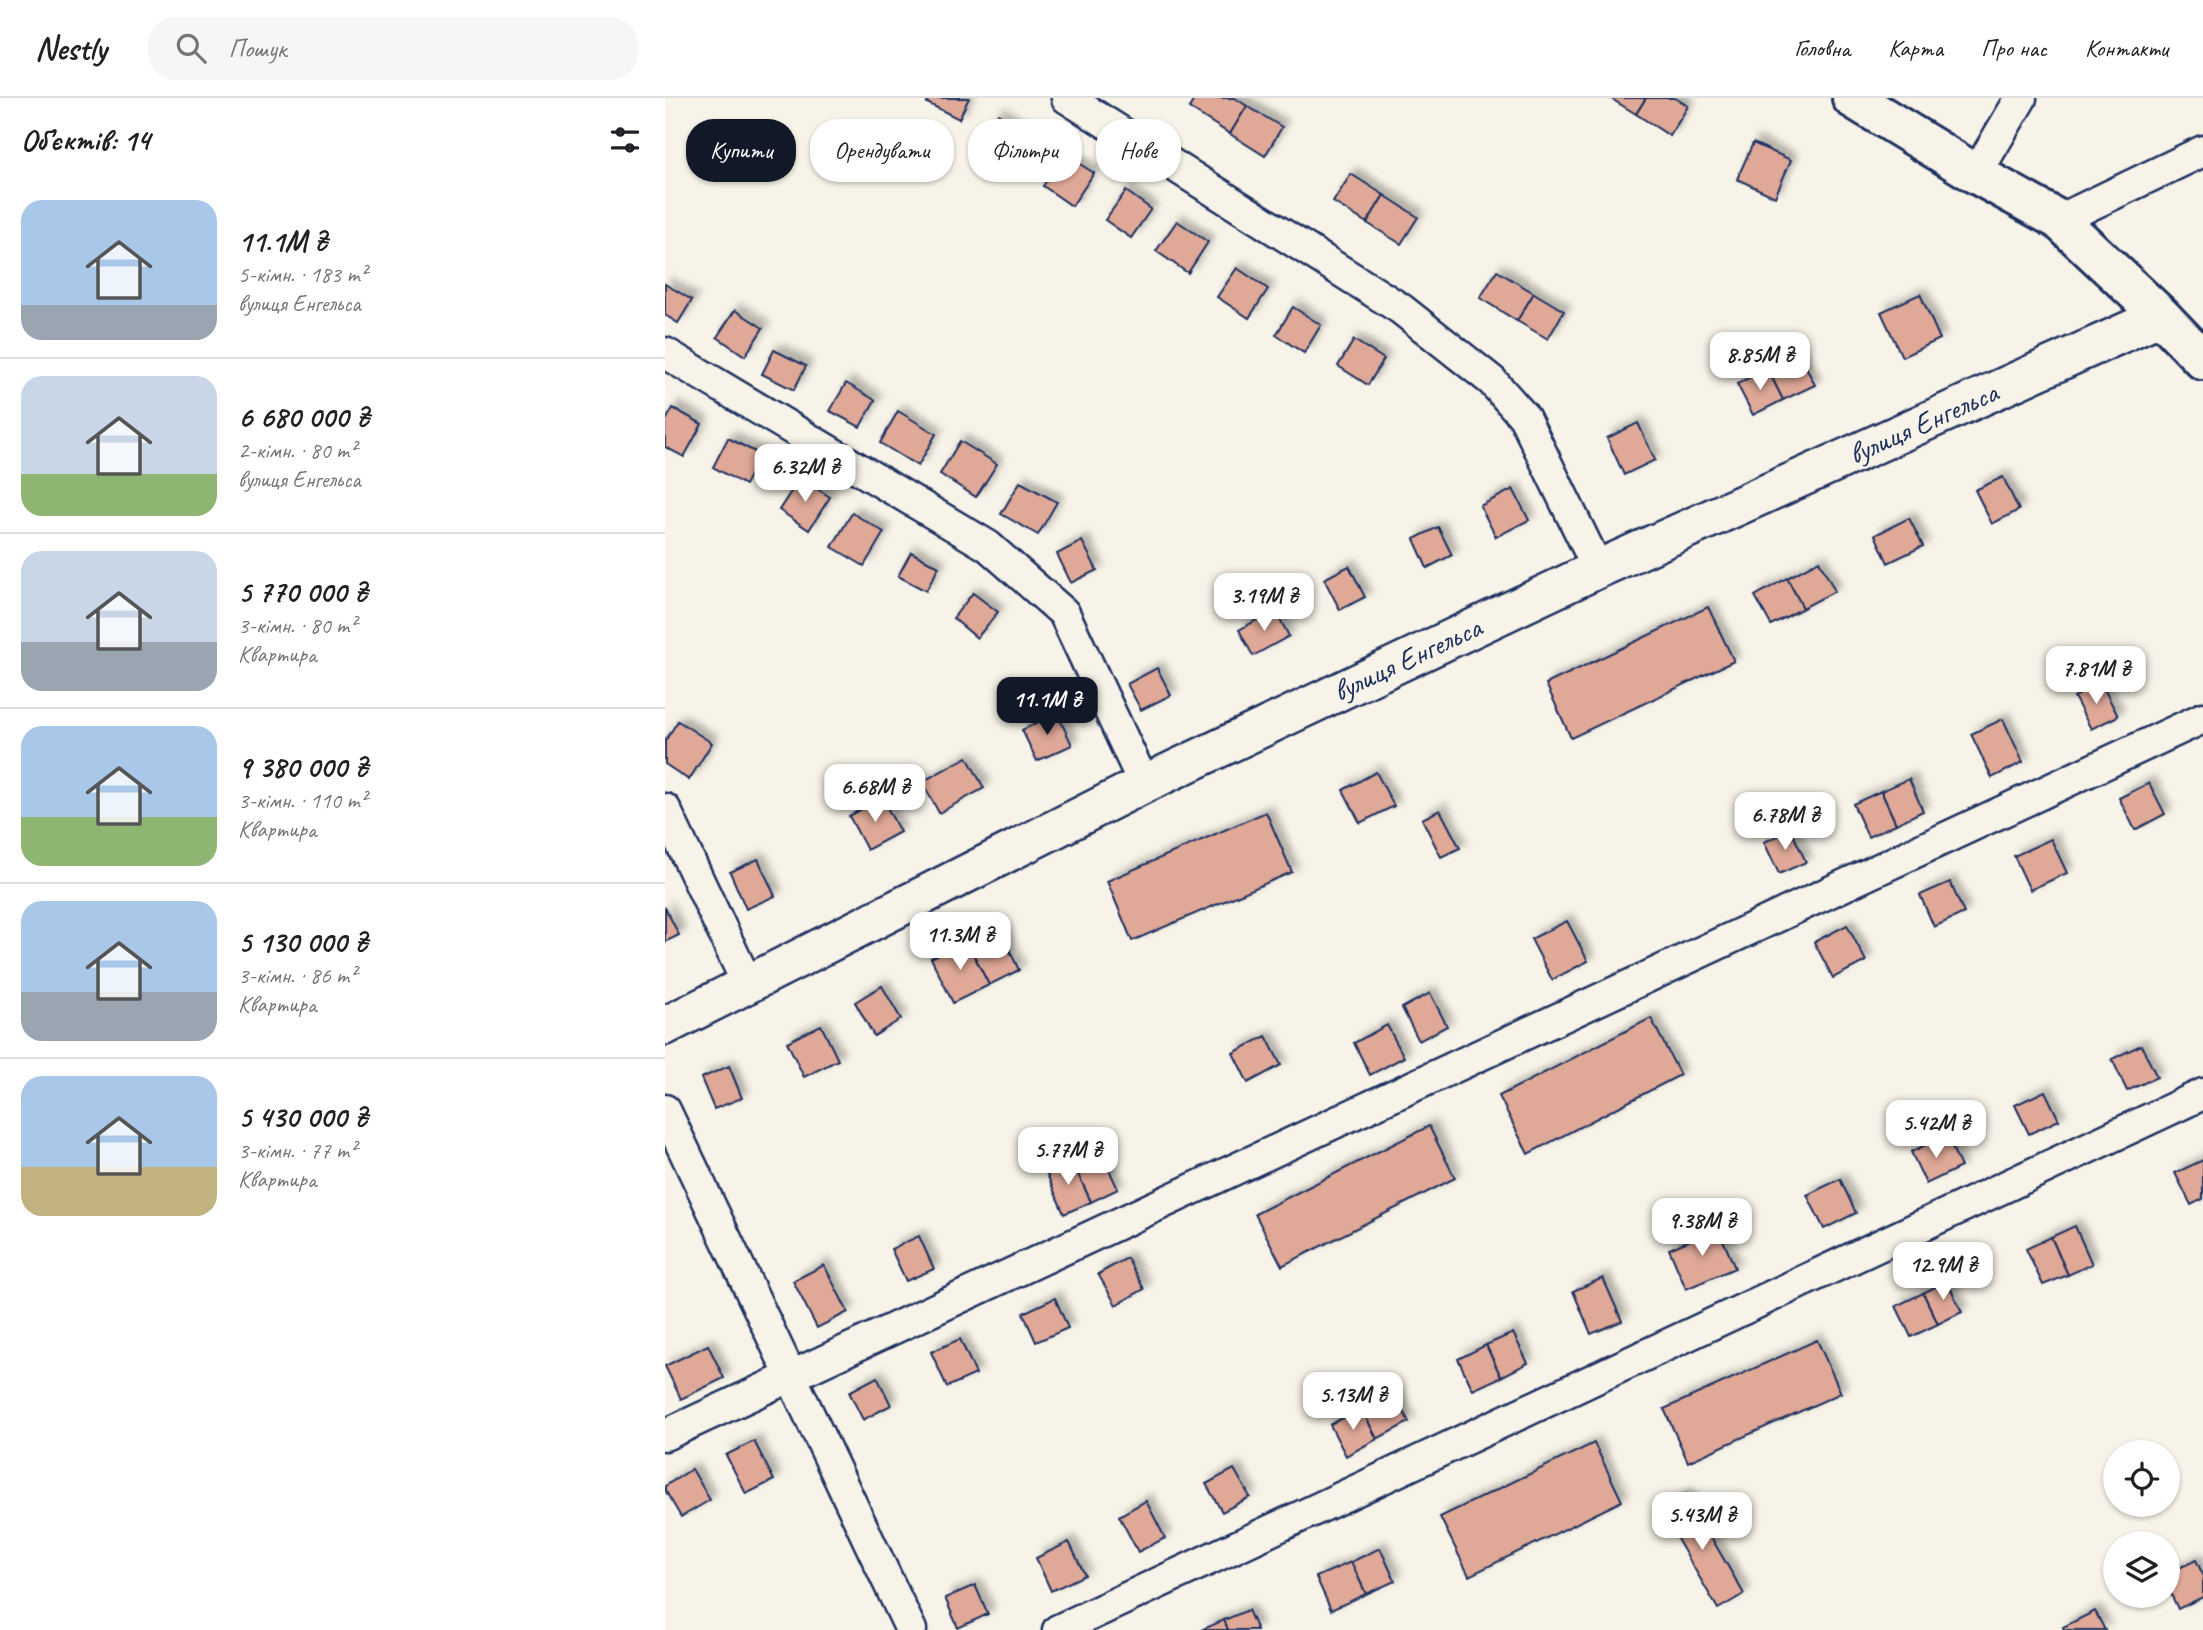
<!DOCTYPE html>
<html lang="uk">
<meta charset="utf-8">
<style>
:root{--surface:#fff;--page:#f6f6f6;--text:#202124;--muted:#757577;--line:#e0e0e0;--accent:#111827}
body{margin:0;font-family:Caveat,sans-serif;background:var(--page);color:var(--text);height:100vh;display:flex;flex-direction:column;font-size:26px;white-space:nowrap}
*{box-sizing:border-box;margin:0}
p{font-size:23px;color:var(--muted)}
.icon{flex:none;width:38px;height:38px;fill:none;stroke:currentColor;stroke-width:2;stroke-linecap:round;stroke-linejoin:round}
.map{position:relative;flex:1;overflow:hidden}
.drawer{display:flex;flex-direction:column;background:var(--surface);width:665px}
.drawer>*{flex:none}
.guide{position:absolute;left:21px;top:21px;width:665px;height:63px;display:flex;gap:14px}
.controls{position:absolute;left:1438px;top:1342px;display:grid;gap:14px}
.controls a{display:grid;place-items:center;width:77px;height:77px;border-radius:50%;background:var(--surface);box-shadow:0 2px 5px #0004;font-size:35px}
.price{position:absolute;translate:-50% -60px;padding:0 16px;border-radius:14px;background:#fff;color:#222;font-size:23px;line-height:46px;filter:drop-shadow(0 2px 4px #0008)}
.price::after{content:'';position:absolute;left:50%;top:42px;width:21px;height:16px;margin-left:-10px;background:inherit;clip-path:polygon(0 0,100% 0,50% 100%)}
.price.selected{background:var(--accent);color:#fff}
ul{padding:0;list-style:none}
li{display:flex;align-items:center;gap:21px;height:175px;padding:0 21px}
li+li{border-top:2px solid var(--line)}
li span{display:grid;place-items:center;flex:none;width:196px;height:140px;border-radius:21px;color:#555}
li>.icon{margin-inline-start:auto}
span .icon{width:84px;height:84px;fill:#fffc;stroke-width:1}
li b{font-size:30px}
h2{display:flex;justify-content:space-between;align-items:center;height:84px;padding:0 21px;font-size:30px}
.chip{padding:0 24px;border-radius:28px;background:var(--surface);box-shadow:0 2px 5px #0004;font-size:24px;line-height:63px}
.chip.selected{background:var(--accent);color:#fff}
header{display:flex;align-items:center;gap:42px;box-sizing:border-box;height:98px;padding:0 35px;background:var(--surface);border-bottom:2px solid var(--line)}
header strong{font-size:33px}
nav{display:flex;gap:38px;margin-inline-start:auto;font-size:24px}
.search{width:490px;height:63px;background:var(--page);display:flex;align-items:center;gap:18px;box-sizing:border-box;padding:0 24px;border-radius:28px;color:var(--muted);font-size:26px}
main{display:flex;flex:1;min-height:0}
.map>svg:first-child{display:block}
.building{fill:#dfa897;stroke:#1b2f5e;stroke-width:2;filter:url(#shadow)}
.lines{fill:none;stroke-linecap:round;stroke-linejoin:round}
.minor-casing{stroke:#1b2f5e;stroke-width:35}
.tertiary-casing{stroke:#1b2f5e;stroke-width:42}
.secondary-casing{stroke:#1b2f5e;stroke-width:44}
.minor{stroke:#f7f3e8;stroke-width:30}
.tertiary{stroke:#f7f3e8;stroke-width:37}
.secondary{stroke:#f7f3e8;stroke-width:38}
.labels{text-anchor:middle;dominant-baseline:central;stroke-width:5;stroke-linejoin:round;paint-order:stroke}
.street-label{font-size:30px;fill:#1b2f5e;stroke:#f7f3e8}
</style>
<header>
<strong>Nestly</strong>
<div class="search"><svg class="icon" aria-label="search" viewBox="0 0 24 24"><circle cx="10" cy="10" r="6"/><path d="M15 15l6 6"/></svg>Пошук</div>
<nav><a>Головна</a><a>Карта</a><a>Про нас</a><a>Контакти</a></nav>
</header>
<main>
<section class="drawer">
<h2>Об’єктів: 14<svg class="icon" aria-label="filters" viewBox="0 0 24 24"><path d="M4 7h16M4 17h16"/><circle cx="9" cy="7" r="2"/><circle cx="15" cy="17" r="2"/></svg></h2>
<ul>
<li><span style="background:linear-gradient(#a9c7e8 75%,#9aa5b1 0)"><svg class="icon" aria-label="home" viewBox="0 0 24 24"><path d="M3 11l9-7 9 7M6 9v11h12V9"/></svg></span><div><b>11.1M ₴</b><p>5-кімн. · 183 m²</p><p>вулиця Енгельса</p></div></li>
<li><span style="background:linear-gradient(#c9d6e8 70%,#8fb573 0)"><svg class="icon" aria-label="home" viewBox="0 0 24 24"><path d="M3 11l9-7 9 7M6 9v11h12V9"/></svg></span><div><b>6 680 000 ₴</b><p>2-кімн. · 80 m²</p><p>вулиця Енгельса</p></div></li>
<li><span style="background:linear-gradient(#c9d6e8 65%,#9aa5b1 0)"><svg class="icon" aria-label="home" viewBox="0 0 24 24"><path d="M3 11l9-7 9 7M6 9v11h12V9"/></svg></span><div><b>5 770 000 ₴</b><p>3-кімн. · 80 m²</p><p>Квартира</p></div></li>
<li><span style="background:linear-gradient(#a9c7e8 65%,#8fb573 0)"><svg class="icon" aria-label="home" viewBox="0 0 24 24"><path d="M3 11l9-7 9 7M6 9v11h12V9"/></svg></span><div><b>9 380 000 ₴</b><p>3-кімн. · 110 m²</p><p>Квартира</p></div></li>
<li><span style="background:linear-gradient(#a9c7e8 65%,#9aa5b1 0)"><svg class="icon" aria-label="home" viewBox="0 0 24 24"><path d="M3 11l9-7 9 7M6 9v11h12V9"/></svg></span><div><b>5 130 000 ₴</b><p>3-кімн. · 86 m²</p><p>Квартира</p></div></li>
<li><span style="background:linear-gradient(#a9c7e8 65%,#c2b280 0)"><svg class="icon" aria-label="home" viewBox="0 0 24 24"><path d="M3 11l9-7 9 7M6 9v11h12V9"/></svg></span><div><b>5 430 000 ₴</b><p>3-кімн. · 77 m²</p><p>Квартира</p></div></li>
</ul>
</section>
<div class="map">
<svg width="1538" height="1532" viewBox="0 0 1538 1532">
<defs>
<filter id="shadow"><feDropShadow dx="6" dy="-6" stdDeviation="3.5" flood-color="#0004"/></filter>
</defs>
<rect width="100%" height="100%" fill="#f7f3e8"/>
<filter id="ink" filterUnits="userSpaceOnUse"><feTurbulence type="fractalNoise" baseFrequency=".0143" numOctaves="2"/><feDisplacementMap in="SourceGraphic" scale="14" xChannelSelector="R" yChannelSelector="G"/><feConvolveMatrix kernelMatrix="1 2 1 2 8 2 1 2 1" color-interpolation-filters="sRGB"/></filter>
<g filter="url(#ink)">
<!-- building -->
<g class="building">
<polygon points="264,0 304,0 294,21 262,5"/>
<polygon points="530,0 570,0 582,8 565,36 524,10"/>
<polygon points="945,0 981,0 971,16"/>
<polygon points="981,0 1010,0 1023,8 1005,38 971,16"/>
<polygon points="582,8 617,29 600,58 565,36"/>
<polygon points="333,16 366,37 349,63 316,42"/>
<polygon points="1088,45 1126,62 1110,99 1072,81"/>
<polygon points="399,56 429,75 407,108 378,88"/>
<polygon points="686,76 719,97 702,125 668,104"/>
<polygon points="461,93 486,111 466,140 440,122"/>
<polygon points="719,97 753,119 736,146 702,125"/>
<polygon points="512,123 543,144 523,175 491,153"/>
<polygon points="572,170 603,191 584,220 552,199"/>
<polygon points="832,173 869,195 852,223 815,200"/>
<polygon points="0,186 27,202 13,225 0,217"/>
<polygon points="869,195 899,213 883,241 852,223"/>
<polygon points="1255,196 1275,241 1237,259 1216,214"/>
<polygon points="628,209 656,227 639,255 611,237"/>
<polygon points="70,212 98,230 80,258 52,239"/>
<polygon points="689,242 719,261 703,287 673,268"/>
<polygon points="109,252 141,268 129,292 97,276"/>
<polygon points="1134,255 1150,287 1118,302 1102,270"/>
<polygon points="1102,270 1118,302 1088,317 1072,286"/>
<polygon points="181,285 210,302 195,329 165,313"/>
<polygon points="8,310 37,326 19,359 0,349 0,324"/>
<polygon points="233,313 271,336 253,368 215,345"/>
<polygon points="973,325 990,362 959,377 942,340"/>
<polygon points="63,340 96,357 80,387 48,369"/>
<polygon points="295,343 332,366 311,399 275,376"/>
<polygon points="1338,379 1354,412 1327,426 1310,392"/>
<polygon points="135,380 165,399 144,432 114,412"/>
<polygon points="355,384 392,404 373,437 336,416"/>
<polygon points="848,391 864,422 831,439 815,408"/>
<polygon points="187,415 219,434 199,468 167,449"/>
<polygon points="1244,420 1258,448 1223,465 1210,437"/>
<polygon points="773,429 787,457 762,470 749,441"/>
<polygon points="417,443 432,472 406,485 392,456"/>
<polygon points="246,454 274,469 261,493 233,478"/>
<polygon points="1154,463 1170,493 1138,510 1122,480"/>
<polygon points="684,468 700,499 675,512 659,481"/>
<polygon points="1122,480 1138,510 1106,527 1090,498"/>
<polygon points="308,495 333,514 312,540 288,520"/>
<polygon points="1043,509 1069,563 906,640 881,586"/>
<polygon points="610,512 624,538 588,558 574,532"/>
<polygon points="492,570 506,597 476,612 462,586"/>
<polygon points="1436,585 1453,618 1426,631 1409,599"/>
<polygon points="392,615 407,647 372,663 357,632"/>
<polygon points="1338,621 1358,664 1327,680 1306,636"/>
<polygon points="13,623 47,645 24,682 0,666 0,643"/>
<polygon points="302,659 319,690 274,715 257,684"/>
<polygon points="711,674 729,708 695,725 678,692"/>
<polygon points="1244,681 1258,713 1231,726 1216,693"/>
<polygon points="1484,685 1500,716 1470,732 1454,700"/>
<polygon points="1216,693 1231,726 1203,739 1188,706"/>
<polygon points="217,700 235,734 202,752 184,718"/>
<polygon points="775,712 795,750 776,759 757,721"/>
<polygon points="601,714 627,774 467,843 442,783"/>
<polygon points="1126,732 1141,764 1114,776 1099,744"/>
<polygon points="1386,741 1402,775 1365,792 1349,758"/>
<polygon points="93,761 110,798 81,811 65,774"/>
<polygon points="1285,784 1299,815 1269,829 1255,797"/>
<polygon points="0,809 14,837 0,844"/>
<polygon points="902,823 923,863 887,882 866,841"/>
<polygon points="332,826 354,872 324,887 301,842"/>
<polygon points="1182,827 1201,863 1168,880 1149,844"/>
<polygon points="301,842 324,887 288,905 266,860"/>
<polygon points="217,888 236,921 209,938 190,904"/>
<polygon points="765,895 782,928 754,943 737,910"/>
<polygon points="986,920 1015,977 863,1056 834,998"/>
<polygon points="156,927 173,962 139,979 122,944"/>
<polygon points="722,927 739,959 705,977 689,945"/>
<polygon points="601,938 616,967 583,985 568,955"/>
<polygon points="1476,947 1492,979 1462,993 1447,961"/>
<polygon points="64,968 77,1000 49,1011 36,980"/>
<polygon points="1380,993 1394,1022 1364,1036 1350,1007"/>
<polygon points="764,1028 790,1080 617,1168 590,1116"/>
<polygon points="1281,1037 1296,1069 1261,1086 1246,1054"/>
<polygon points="434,1050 453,1091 426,1104 407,1063"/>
<polygon points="1538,1062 1538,1101 1526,1107 1510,1075"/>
<polygon points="407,1063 426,1104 399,1116 381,1074"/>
<polygon points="1175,1081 1191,1115 1159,1131 1142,1097"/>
<polygon points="1410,1128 1427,1166 1403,1177 1386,1139"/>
<polygon points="1053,1130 1070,1170 1021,1191 1004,1151"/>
<polygon points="254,1138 269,1171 241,1183 226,1151"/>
<polygon points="1386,1139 1403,1177 1378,1187 1361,1151"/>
<polygon points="462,1160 479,1191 451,1207 433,1176"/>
<polygon points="159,1167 183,1214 152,1230 128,1183"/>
<polygon points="938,1180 957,1223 926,1236 908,1193"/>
<polygon points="1282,1183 1297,1214 1273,1226 1258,1195"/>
<polygon points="1258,1195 1273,1226 1246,1239 1231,1208"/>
<polygon points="390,1200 403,1230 371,1244 358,1215"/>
<polygon points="848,1235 863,1265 836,1279 821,1247"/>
<polygon points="295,1241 311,1276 282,1289 266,1254"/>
<polygon points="1152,1242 1176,1295 1023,1364 999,1311"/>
<polygon points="43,1247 59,1280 16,1301 0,1268"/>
<polygon points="821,1247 836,1279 808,1292 793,1261"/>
<polygon points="212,1279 226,1307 198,1322 184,1294"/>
<polygon points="728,1293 744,1324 712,1341 696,1310"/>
<polygon points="696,1310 712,1341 681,1358 665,1327"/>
<polygon points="89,1343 109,1382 81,1396 61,1357"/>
<polygon points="929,1345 957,1403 804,1478 775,1419"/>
<polygon points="27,1371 45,1402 16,1419 0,1392 0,1388"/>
<polygon points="569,1371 585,1399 557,1414 541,1386"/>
<polygon points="1021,1396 1079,1496 1053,1511 995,1412"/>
<polygon points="481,1403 500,1440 473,1454 454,1418"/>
<polygon points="404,1444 420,1477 386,1493 371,1460"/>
<polygon points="715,1450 730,1483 701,1496 686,1464"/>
<polygon points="1531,1462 1538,1477 1538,1499 1513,1511 1503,1490 1503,1475"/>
<polygon points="686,1464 701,1496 666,1512 651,1479"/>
<polygon points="310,1487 323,1516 293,1530 280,1500"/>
<polygon points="583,1512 592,1532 563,1532 559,1522"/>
<polygon points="1430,1513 1440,1532 1399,1532 1398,1529"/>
<polygon points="559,1522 563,1532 536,1532"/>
</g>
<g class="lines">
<defs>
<g id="minor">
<polyline points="402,0 736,211 827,283 859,319 933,471"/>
<polyline points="1311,76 1356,0"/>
<polyline points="1394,122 1538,53"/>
<polyline points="0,255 323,448 399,515 479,686"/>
<polyline points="0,711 83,887"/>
<polyline points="0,1012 246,1532"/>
<polyline points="0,1337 1538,620"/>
<polyline points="393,1532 1538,996"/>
</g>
<polyline id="tertiary" points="0,928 479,686 933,471 1496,218"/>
<polyline id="secondary" points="1187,0 1311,76 1394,122 1496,218 1538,262"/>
</defs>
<!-- minor casing -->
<use href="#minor" class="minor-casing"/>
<!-- tertiary casing -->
<use href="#tertiary" class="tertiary-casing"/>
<!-- secondary casing -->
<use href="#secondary" class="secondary-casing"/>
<!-- minor -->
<use href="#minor" class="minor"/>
<!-- tertiary -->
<use href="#tertiary" class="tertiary"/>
<!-- secondary -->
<use href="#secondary" class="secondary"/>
</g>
</g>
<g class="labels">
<!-- street labels -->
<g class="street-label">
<text transform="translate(1258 325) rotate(-24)">вулиця Енгельса</text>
<text transform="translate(742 561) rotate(-25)">вулиця Енгельса</text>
</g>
</g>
</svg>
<div class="controls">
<a><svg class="icon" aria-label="locate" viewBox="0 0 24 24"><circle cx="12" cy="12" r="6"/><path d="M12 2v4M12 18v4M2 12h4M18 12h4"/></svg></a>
<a><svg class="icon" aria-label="layers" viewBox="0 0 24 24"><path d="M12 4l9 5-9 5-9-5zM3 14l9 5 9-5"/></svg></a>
</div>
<b class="price" style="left:1095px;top:294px">8.85M ₴</b>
<b class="price" style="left:140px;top:406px">6.32M ₴</b>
<b class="price" style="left:599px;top:535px">3.19M ₴</b>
<b class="price" style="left:1431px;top:608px">7.81M ₴</b>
<b class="price selected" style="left:382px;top:639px">11.1M ₴</b>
<b class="price" style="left:210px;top:726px">6.68M ₴</b>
<b class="price" style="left:1120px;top:754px">6.78M ₴</b>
<b class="price" style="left:295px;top:874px">11.3M ₴</b>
<b class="price" style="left:1271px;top:1062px">5.42M ₴</b>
<b class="price" style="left:403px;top:1089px">5.77M ₴</b>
<b class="price" style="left:1037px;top:1160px">9.38M ₴</b>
<b class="price" style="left:1278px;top:1204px">12.9M ₴</b>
<b class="price" style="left:688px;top:1334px">5.13M ₴</b>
<b class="price" style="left:1037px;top:1454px">5.43M ₴</b>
<div class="guide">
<a class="chip selected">Купити</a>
<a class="chip">Орендувати</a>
<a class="chip">Фільтри</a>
<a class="chip">Нове</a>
</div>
</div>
</main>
